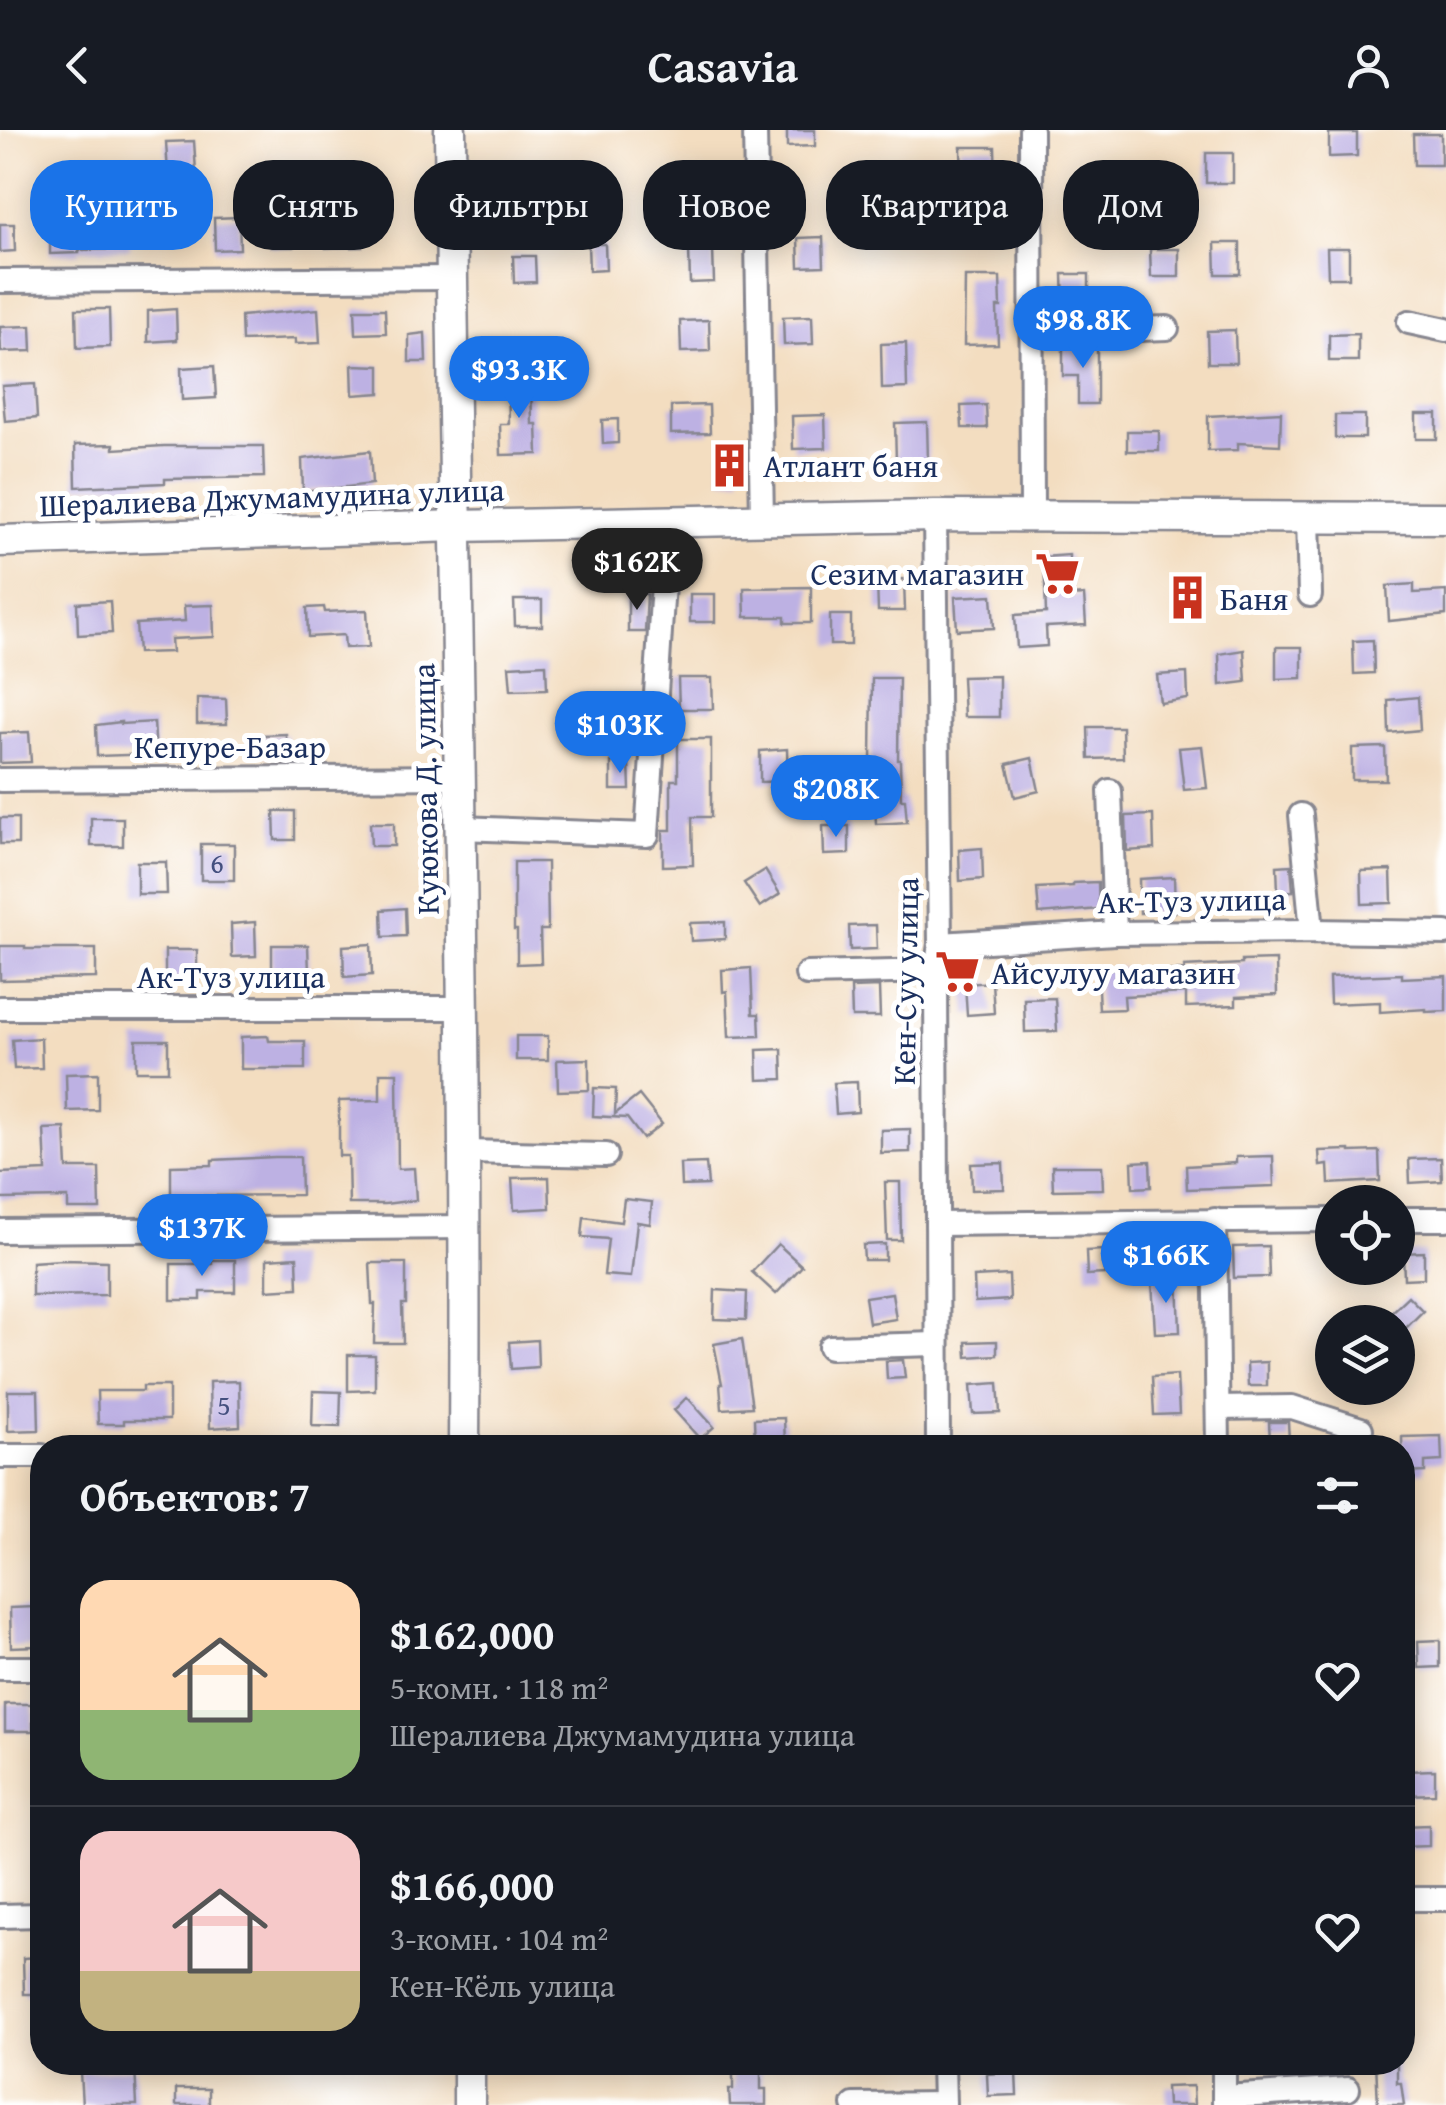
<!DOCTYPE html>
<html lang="ru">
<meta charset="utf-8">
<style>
:root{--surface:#171b24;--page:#20242c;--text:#f1f3f6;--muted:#9ea1a6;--line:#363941;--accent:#1a73e8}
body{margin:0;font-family:"Gentium Book Plus",serif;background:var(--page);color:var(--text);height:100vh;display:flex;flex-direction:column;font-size:38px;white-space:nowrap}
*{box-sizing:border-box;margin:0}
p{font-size:32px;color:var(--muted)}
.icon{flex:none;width:55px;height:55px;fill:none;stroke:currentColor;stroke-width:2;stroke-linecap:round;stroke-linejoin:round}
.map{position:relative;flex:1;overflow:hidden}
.side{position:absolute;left:30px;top:1305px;width:1385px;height:640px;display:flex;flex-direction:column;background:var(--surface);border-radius:40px;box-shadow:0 5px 25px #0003}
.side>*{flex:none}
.top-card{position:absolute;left:30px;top:30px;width:1388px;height:90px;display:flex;gap:20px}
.buttons{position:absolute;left:1315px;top:1055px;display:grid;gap:20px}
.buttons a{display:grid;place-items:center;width:100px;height:100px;border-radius:50%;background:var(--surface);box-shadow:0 5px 25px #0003;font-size:50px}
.price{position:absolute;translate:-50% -85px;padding:0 22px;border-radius:35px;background:var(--accent);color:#fff;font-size:32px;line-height:65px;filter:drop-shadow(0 2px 5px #0008)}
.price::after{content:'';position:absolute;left:50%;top:60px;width:30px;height:22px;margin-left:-15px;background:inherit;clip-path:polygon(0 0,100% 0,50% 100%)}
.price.active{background:#222;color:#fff}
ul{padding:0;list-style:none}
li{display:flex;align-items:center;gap:30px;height:250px;padding:0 50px}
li+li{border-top:2px solid var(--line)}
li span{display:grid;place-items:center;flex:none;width:280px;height:200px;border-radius:30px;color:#555}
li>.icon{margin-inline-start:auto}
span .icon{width:120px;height:120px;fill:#fffc;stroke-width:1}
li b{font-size:42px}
h2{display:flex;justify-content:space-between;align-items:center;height:120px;padding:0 50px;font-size:42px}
.chip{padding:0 35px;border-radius:40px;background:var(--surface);box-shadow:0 5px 25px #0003;font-size:35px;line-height:90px}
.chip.active{background:var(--accent);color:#fff}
header{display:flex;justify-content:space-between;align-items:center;height:130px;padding:0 50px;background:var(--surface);font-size:45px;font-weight:600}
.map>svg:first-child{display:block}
.building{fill:#bdb1e3}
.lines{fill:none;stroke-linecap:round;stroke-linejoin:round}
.street-casing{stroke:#87868f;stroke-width:28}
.secondary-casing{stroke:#87868f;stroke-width:35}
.street{stroke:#fff;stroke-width:22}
.secondary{stroke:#fff;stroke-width:30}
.labels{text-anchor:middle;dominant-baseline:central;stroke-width:10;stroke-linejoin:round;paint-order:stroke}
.number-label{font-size:28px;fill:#44507f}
.poi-label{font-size:32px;fill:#1b2f5e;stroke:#fff;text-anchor:start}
.street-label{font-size:32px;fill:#1b2f5e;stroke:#fff}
</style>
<header><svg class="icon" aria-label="back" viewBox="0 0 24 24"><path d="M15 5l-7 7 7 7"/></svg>Casavia<svg class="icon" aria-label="person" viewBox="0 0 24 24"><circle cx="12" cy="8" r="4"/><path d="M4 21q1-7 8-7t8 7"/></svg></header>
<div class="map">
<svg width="1446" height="1975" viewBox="0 0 1446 1975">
<rect width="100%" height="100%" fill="#fff"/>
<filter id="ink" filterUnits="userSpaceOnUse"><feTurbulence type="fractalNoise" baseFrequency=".01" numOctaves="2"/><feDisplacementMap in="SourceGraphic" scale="20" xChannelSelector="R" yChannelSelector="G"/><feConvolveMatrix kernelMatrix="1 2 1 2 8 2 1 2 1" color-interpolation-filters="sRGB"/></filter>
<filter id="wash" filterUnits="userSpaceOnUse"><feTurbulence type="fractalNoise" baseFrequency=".0048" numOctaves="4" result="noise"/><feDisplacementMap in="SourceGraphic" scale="40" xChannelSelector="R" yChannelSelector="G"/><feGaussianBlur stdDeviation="2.25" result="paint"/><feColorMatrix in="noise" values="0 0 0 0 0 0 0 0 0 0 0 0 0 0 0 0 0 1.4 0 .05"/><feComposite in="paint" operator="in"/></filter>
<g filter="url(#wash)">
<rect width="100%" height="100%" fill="#f3ddc0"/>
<g id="blocks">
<!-- building -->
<g class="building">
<polygon points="787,0 815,0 815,16 787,17"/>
<polygon points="1329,3 1357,3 1357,26 1329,27"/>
<polygon points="1413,4 1441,4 1441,35 1414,35"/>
<polygon points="194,11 196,42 168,44 166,12"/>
<polygon points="961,17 995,17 997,99 963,99"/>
<rect x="1206" y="23" width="27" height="30"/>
<polygon points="513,45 532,45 533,68 514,68"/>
<polygon points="725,48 727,78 703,79 702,49"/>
<polygon points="893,73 894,105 857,106 857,74"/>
<polygon points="293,76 294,117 271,117 270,77"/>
<rect x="1073" y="76" width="33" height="14"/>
<polygon points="239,87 240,119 215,120 214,88"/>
<polygon points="361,89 362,117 326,118 326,90"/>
<polygon points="129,91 130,119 79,120 79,123 50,124 50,94 78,93 78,95"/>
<polygon points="0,94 14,94 15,121 0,122"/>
<polygon points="823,107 824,136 799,137 798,108"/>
<polygon points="1215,113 1240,113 1240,144 1216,144"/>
<polygon points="588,114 605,114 606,140 589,141"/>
<polygon points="1327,118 1349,118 1349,148 1328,148"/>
<polygon points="689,119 713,119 714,152 690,153"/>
<polygon points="1150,119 1179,119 1179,147 1151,147"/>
<polygon points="513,126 535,126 536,152 514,153"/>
<polygon points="1063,144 1089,144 1089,175 1064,175"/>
<polygon points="965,147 1000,147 1001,177 997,177 998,214 964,215"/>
<polygon points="76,179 109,179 110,217 77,218"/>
<polygon points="176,179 177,210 148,212 148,181"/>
<polygon points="318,179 320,213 295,214 295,209 242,211 241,186"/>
<polygon points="355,179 385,179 386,203 356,204"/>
<polygon points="812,186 813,214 784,215 783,187"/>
<polygon points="709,190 710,221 681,222 680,191"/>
<polygon points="31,196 32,221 1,222 0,197"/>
<polygon points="1235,200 1236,233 1208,233 1207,201"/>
<polygon points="425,203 426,232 409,232 409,205"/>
<polygon points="1358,204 1358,231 1329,231 1329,205"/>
<polygon points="906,213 907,258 882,259 881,214"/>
<polygon points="1097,216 1097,274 1078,274 1078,246 1063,246 1063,217"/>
<polygon points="581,229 581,260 556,260 555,230"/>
<polygon points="352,235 380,236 380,263 353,265"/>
<polygon points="214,236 216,268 182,270 181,238"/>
<polygon points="531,249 532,294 537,294 538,324 501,325 500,294 509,294 508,250"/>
<polygon points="35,254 37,288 5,291 2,256"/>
<polygon points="709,275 710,303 671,304 671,276"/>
<polygon points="986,275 987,298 962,298 961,276"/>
<polygon points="1281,282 1280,315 1238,313 1238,320 1208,321 1208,286"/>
<rect x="1416" y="284" width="21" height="25"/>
<polygon points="825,285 826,318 793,319 792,286"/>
<rect x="1335" y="285" width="30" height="23"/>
<polygon points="618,289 618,313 603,314 602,290"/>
<polygon points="927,292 928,331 896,332 895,293"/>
<rect x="1127" y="301" width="32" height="20"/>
<polygon points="114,314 114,319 164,316 263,316 264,347 165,349 165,353 76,357 75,315"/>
<polygon points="370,321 372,354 303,362 302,329"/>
<polygon points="720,322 740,322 740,348 721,349"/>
<polygon points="1069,425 1071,466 1084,465 1086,495 1046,497 1047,516 1017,518 1015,485 1046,483 1044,427"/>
<polygon points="904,449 905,481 878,481 877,450"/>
<polygon points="1199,454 1200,481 1176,484 1174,456"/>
<polygon points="1414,454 1414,463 1446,461 1446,485 1389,491 1387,456"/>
<polygon points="811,457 811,493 785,493 785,487 745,487 744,458"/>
<polygon points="628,464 647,464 645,502 628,502"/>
<rect x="690" y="464" width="25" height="28"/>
<polygon points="992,465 994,498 957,500 955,467"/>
<polygon points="514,470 542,470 542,496 515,496"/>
<polygon points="110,471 112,503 78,505 77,473"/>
<polygon points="213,475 214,507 171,509 172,522 138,523 136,494 185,491 184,476"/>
<polygon points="324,477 325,482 367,480 369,517 345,518 344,505 308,507 307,478"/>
<rect x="830" y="485" width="21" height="30"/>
<polygon points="1373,510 1374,543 1354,544 1353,511"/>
<polygon points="1276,517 1302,517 1302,548 1276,549"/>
<polygon points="1244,520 1246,552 1220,555 1219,524"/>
<polygon points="546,534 547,559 511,560 509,536"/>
<polygon points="1187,543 1188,569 1160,573 1157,545"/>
<polygon points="999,546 999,587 964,587 962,547"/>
<polygon points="678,548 712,548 713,579 679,579"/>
<polygon points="872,548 899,548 898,630 900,630 901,669 905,669 907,692 876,694 874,657 866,657 865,631 871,631"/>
<polygon points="1418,567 1420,600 1389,603 1388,570"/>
<polygon points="197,568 226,569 227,594 197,594"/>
<polygon points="121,592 121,594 154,592 156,624 97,626 96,595"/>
<polygon points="1088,597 1122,597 1123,628 1089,629"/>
<polygon points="29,602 31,632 0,633 0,603"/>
<polygon points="286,604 287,625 264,626 263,605"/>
<polygon points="678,609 711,609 711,687 692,687 693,735 663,736 663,700 671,700 671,650 678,650"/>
<polygon points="1202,616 1207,658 1184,660 1179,618"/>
<polygon points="1385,617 1386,650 1352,650 1352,618"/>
<polygon points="787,619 788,651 760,652 760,621"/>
<polygon points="1032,628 1039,661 1015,667 1007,634"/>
<polygon points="611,632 629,632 630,660 611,660"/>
<polygon points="274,681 295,681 295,710 275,710"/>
<polygon points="1153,685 1154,719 1127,721 1126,686"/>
<rect x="0" y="688" width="18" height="26"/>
<rect x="91" y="688" width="32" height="28"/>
<polygon points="370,693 394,693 394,716 371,716"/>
<polygon points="823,696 849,696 849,724 824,725"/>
<rect x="201" y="714" width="33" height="36"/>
<polygon points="982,718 983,749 960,751 959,720"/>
<polygon points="137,732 166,732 167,764 137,764"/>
<polygon points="514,732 547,732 548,800 540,800 541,833 517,834 517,800 514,800"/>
<polygon points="1291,735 1293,761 1278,762 1277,736"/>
<polygon points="765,740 780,764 760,777 744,753"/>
<polygon points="1391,740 1392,773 1362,774 1361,741"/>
<polygon points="1174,747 1175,782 1140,783 1139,749"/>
<polygon points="1098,752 1099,779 1039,784 1037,758 1073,756 1073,753"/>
<polygon points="405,778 406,806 383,807 382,780"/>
<polygon points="255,792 256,826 232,827 231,794"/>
<polygon points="725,792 725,809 691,811 690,793"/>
<polygon points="876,795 877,819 850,820 849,796"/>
<polygon points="371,814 372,845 344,847 343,816"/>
<polygon points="272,815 308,815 309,844 272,845"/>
<polygon points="0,816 25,816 25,819 96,819 96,848 0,850"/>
<rect x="165" y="820" width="32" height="29"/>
<polygon points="953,830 965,830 966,854 992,852 994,883 967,885 965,854 952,854"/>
<polygon points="1276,830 1277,865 1236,867 1236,875 1186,877 1186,863 1124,866 1125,879 1099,880 1097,839 1123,838 1123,842 1185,840 1184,837 1242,834 1242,831"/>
<polygon points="751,838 753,884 759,884 760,906 729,907 727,861 723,862 722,840"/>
<polygon points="1402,844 1402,848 1446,846 1446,881 1426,882 1426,879 1380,882 1380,872 1330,874 1329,847"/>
<polygon points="879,857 880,887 852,887 851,858"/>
<polygon points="1055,868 1057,901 1025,902 1024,869"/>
<polygon points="268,906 269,911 305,911 305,939 241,939 241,907"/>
<rect x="516" y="906" width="32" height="24"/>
<polygon points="41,908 42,938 14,939 12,910"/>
<rect x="136" y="910" width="32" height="31"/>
<polygon points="782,919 783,949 758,950 757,920"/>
<polygon points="589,929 589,960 558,961 557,930"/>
<polygon points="98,943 98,980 67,981 66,944"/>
<polygon points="380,943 397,943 398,1039 414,1038 416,1070 385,1074 349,1074 348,1026 339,1026 339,971 380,970"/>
<polygon points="857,952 858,982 836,984 834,953"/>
<polygon points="594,958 616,959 615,984 639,965 662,994 643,1009 627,988 593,986"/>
<polygon points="65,998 67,1038 99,1038 100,1079 68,1079 68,1068 0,1069 0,1043 46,1041 44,999"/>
<polygon points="910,999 910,1022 881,1023 881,1000"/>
<polygon points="1350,1020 1350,1022 1379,1021 1380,1051 1329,1054 1328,1035 1320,1036 1319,1021"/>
<polygon points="1273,1026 1274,1056 1187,1059 1186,1036 1236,1033 1236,1027"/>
<polygon points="275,1027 300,1027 301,1065 200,1066 200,1070 171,1070 171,1036 212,1035 212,1030"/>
<polygon points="1441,1028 1442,1051 1410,1053 1409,1029"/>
<polygon points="1150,1031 1151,1057 1133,1058 1132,1032"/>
<polygon points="706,1033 708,1055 681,1056 680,1034"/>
<polygon points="1003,1033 1004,1059 972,1060 971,1034"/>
<polygon points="1052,1036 1102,1036 1103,1059 1053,1060"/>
<polygon points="549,1047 550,1078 514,1080 512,1048"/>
<polygon points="885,1052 900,1052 901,1110 887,1110"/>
<polygon points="624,1069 652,1072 650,1094 637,1092 631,1147 604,1145 608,1109 582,1107 584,1087 621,1092"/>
<polygon points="778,1114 802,1136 776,1164 752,1142"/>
<polygon points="885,1114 885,1130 864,1130 863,1115"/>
<polygon points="1268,1116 1269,1147 1234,1148 1233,1117"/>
<polygon points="1103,1120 1105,1144 1087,1145 1086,1121"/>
<polygon points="1424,1122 1424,1148 1404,1149 1403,1123"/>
<polygon points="297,1127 298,1158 267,1160 267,1129"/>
<polygon points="62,1130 107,1131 107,1165 32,1166 32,1132"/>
<polygon points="212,1130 235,1130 235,1162 201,1162 201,1170 171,1170 171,1134 212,1134"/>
<polygon points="370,1133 406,1133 406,1174 402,1174 403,1213 374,1213 375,1174 372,1174"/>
<polygon points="1009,1145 1010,1170 975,1172 974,1147"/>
<polygon points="1178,1148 1180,1202 1155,1203 1152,1150"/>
<polygon points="715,1160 747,1162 746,1190 714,1189"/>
<polygon points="892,1163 896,1189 869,1193 865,1167"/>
<polygon points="1408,1166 1423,1181 1403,1201 1398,1192 1388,1185"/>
<polygon points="742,1209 752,1277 722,1279 720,1254 722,1254 714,1214"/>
<polygon points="537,1210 538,1237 511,1239 509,1212"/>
<polygon points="997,1211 997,1225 967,1227 966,1212"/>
<polygon points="348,1225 375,1225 375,1260 348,1261"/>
<polygon points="903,1230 905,1248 887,1249 886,1231"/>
<polygon points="1267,1232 1267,1256 1248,1256 1247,1233"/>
<polygon points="1177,1245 1179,1284 1154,1285 1152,1247"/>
<polygon points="239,1251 240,1296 210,1298 209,1252"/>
<polygon points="998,1253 1000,1283 973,1284 971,1255"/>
<polygon points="143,1256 169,1256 169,1290 124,1290 124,1294 98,1294 97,1261 143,1261"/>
<polygon points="8,1261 38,1261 39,1300 8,1301"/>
<polygon points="313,1261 341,1262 340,1297 312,1296"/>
<polygon points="687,1267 714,1297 700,1309 674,1280"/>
<polygon points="784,1288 785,1315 755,1316 754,1289"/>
<polygon points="1269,1292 1288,1292 1289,1310 1270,1311"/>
<polygon points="1441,1306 1442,1331 1425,1332 1425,1342 1403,1343 1402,1307"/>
<polygon points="36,1477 37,1516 11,1517 10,1478"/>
<polygon points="1440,1510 1440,1537 1419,1538 1418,1511"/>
<rect x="5" y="1574" width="28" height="27"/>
<polygon points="1435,1640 1435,1664 1407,1665 1406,1641"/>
<polygon points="1429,1695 1429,1716 1402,1717 1402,1696"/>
<polygon points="42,1827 42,1864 24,1864 23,1828"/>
<polygon points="733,1932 761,1932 761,1959 766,1959 766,1975 730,1975 729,1959 733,1959"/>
<polygon points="1376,1932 1397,1932 1397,1953 1401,1953 1404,1975 1378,1975"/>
<polygon points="135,1938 137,1975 82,1975 80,1942"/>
<polygon points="1016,1942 1017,1965 988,1966 987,1944"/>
<polygon points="1193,1956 1194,1975 1167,1975 1166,1957"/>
<rect x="176" y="1959" width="33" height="16"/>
</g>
</g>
</g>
<g filter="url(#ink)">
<use href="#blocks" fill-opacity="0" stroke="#87868f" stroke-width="2.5"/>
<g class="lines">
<defs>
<g id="street">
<polyline points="755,0 762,389"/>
<polyline points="1031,0 1032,386"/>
<polyline points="0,151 452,148"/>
<polyline points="1409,192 1446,200"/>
<polyline points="1033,203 1167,198"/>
<polyline points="935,386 940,814 936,841 938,1318"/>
<polyline points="1308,387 1310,465"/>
<polyline points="0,650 461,647"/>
<polyline points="1110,661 1115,803"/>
<polyline points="1301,685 1312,801"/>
<polyline points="460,698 647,705 667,391"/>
<polyline points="940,814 1115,803 1312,801 1446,803"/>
<polyline points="807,844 936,841"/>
<polyline points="0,878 462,878"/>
<polyline points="465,1022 606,1025"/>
<polyline points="1398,1089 1446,1089"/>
<polyline points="1215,1090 1218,1318"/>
<polyline points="937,1094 1332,1090"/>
<polyline points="0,1101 466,1097"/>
<polyline points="830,1217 937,1214"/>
<polyline points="1218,1278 1292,1277 1361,1299"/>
<polyline points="0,1326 42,1326"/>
<polyline points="0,1538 42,1538"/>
<polyline points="1402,1769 1446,1769"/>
<polyline points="0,1786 42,1785"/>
<polyline points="943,1932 944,1975"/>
<polyline points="1224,1932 1224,1975"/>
<polyline points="1224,1967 1348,1959"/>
<polyline points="854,1975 944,1974"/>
</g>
<g id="secondary">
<path d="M450,0C455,439 467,878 464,1318"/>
<polyline points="0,411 457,396 935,386 1446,388"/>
<polyline points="469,1932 469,1975"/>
</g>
</defs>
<!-- street casing -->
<use href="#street" class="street-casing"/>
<!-- secondary casing -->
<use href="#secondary" class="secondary-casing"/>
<!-- street -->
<use href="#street" class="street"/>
<!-- secondary -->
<use href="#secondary" class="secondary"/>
</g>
</g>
<!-- icons -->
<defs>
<symbol id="building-bare" viewBox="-9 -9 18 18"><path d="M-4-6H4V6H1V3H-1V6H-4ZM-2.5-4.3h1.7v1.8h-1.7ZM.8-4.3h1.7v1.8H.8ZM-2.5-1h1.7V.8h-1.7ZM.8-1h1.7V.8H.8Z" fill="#c8321e" stroke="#fff" stroke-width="2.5" paint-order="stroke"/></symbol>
<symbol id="supermarket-bare" viewBox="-9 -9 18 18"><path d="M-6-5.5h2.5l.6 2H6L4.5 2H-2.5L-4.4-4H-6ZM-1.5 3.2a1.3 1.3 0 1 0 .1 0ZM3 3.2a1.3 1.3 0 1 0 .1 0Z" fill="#c8321e" stroke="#fff" stroke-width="2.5" paint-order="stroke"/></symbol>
</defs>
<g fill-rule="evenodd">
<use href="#building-bare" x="698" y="304" width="63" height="63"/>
<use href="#supermarket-bare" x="1026" y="412" width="63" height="63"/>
<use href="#building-bare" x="1156" y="436" width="63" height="63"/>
<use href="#supermarket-bare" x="926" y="810" width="63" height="63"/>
</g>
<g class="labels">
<!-- number labels -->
<g class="number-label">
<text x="217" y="732">6</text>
<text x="224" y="1274">5</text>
</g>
<!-- poi labels -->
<g class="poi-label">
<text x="763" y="335">Атлант баня</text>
<text x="1024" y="443" text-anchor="end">Сезим магазин</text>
<text x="1220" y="468">Баня</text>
<text x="991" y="842">Айсулуу магазин</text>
</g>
<!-- street labels -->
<g class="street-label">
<text transform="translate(272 367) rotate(-2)">Шералиева Джумамудина улица</text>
<text x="230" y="616">Кепуре-Базар</text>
<text transform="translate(425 659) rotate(-91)">Куюкова Д. улица</text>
<text transform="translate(1192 770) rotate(-1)">Ак-Туз улица</text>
<text x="231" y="846">Ак-Туз улица</text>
<text transform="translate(905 851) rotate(-89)">Кен-Суу улица</text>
</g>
</g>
</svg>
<div class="buttons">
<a><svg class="icon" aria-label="locate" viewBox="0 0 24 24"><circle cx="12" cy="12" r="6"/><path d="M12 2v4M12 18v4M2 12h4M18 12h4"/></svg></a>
<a><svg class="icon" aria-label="layers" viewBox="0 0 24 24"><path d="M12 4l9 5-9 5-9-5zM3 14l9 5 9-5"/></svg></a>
</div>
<b class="price" style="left:1083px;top:241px">$98.8K</b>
<b class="price" style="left:519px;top:291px">$93.3K</b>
<b class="price active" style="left:637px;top:483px">$162K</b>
<b class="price" style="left:620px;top:646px">$103K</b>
<b class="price" style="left:836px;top:710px">$208K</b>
<b class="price" style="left:202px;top:1149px">$137K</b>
<b class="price" style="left:1166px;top:1176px">$166K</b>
<div class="top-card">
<a class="chip active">Купить</a>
<a class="chip">Снять</a>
<a class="chip">Фильтры</a>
<a class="chip">Новое</a>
<a class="chip">Квартира</a>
<a class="chip">Дом</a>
</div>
<section class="side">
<h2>Объектов: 7<svg class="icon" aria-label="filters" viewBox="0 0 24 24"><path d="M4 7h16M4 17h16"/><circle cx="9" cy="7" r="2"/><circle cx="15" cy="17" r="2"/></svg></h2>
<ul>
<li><span style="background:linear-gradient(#ffd9b3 65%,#8fb573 0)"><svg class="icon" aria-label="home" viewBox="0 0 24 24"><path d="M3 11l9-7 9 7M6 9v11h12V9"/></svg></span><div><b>$162,000</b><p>5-комн. · 118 m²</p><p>Шералиева Джумамудина улица</p></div><svg class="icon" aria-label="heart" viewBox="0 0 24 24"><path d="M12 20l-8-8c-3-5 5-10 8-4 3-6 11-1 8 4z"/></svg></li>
<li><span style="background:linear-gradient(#f6c9c9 70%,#c2b280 0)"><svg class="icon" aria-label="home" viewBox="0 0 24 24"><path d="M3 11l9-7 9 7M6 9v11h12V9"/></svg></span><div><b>$166,000</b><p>3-комн. · 104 m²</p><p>Кен-Кёль улица</p></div><svg class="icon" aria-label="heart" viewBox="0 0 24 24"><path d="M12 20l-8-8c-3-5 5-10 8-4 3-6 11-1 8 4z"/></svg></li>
</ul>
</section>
</div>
